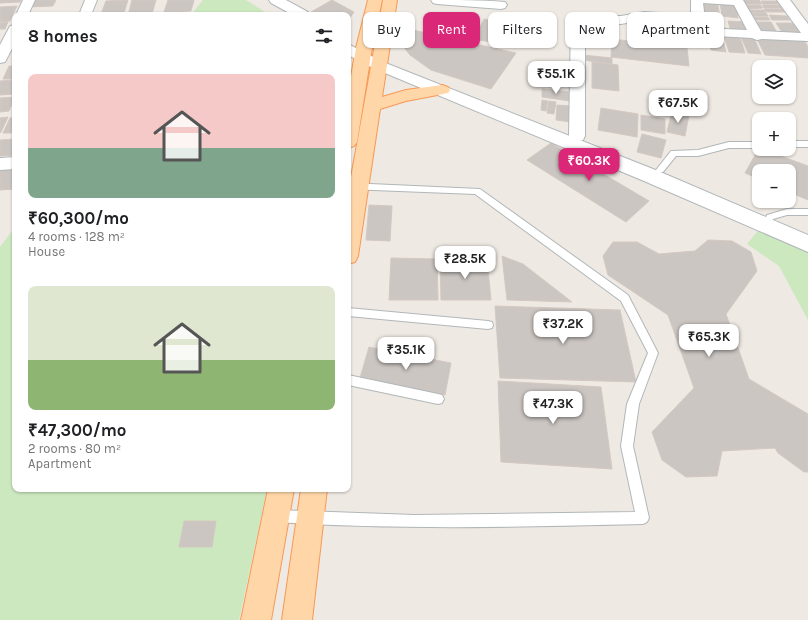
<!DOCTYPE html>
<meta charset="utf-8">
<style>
:root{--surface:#fff;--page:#f6f6f6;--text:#202124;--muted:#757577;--accent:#db2777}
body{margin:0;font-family:Karla,sans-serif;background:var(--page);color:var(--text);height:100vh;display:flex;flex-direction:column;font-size:15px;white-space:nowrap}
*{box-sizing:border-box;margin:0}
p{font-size:13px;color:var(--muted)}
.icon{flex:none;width:22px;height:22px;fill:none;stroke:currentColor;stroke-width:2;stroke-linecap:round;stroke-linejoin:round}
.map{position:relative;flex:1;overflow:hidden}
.drawer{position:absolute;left:12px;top:12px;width:339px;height:480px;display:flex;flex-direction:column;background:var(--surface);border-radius:8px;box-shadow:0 1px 3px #0004}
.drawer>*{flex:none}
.guide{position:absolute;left:363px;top:12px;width:380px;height:36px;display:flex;gap:8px}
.tools{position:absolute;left:752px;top:60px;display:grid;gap:8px}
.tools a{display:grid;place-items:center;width:44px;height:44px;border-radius:8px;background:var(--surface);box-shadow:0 1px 3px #0004;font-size:20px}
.price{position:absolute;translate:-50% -34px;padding:0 9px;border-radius:8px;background:#fff;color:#222;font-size:13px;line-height:26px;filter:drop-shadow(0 1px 2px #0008)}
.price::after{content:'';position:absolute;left:50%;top:24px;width:12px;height:9px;margin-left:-6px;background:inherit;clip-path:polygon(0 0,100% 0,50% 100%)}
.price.on{background:var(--accent);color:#fff}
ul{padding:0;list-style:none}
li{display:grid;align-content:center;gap:8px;height:212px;padding:0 16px}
li span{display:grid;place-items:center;height:124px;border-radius:8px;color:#555}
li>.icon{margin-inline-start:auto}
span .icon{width:72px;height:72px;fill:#fffc;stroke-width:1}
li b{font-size:17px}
h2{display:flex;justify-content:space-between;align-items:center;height:48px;padding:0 16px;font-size:17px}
.pill{padding:0 14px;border-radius:8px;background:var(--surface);box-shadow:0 1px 3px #0004;font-size:14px;line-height:36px}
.pill.on{background:var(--accent);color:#fff}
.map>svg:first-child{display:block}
.green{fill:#cbe8bf}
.building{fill:#ccc6c2;stroke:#d4c8c1}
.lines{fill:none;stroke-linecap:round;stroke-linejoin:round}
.lane-casing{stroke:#b1b7b9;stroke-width:2}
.street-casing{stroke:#b1b7b9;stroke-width:2}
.secondary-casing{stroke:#b0b6b9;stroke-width:2}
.primary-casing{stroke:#f89854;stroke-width:2}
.lane{fill:#fff;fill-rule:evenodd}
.street{fill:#fff;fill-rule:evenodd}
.secondary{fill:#fff;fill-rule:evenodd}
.primary{fill:#ffd6a8;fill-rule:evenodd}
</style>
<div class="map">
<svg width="808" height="620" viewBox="0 0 808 620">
<rect width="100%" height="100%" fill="#efe9e3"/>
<!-- green -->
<g class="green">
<polygon points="203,0 246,0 270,15 191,15"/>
<polygon points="15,227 15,489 267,489 239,620 0,620 0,247"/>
<polygon points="758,231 808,251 808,320 779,266 747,244"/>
</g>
<!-- building -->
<g class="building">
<polygon points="0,0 21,0 20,2 0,3"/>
<polygon points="32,0 56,0 53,6 28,7"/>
<polygon points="128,0 124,13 101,14 106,1"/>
<polygon points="132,0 156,0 152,14 128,15"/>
<polygon points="168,0 194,0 191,11 164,12"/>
<polygon points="332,0 354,12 348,21 348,15 317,15 311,12"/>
<polygon points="742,0 759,0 762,4 745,4"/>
<polygon points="761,1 777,1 779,4 763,4"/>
<polygon points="720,2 736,4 738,18 722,16"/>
<polygon points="702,3 718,5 720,18 704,17"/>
<polygon points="747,5 760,5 763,8 749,9"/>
<polygon points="762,5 780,5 782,8 764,8"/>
<polygon points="17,6 10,21 0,22 0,7"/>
<polygon points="764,9 783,9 786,12 767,12"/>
<polygon points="749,10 764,10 766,13 751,13"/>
<polygon points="752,13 766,13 768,16 754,16"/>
<polygon points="769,15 787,16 790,20 772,20"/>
<polygon points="753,17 768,17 770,20 755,20"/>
<polygon points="653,18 677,22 677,29 662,27 662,24 653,22"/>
<polygon points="703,18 721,19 725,31 706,29"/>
<polygon points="484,19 505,23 496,43 474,39"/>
<polygon points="455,20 478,24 473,34 449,30"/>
<polygon points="630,21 655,24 655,35 630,32"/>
<polygon points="728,21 747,22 751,34 731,32"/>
<polygon points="8,22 5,29 0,29 0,23"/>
<polygon points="755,22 771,22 776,31 761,31"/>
<polygon points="776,23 793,23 800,32 782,32"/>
<polygon points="395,26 516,53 491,89 431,70 410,55 396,37"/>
<polygon points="657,28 678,31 678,42 656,40"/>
<polygon points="678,30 704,34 705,46 679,42"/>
<polygon points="629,33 655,36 655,41 648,40 648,43 629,41"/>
<polygon points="707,34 722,36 726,52 711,50"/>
<polygon points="724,36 740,37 745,53 729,52"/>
<polygon points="741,37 754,38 761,54 748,53"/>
<polygon points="612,39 687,48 689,66 611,57"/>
<polygon points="757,39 804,40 808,47 808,58 765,55"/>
<polygon points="583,55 612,58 612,64 583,60"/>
<polygon points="592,62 618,65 619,91 592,88"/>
<polygon points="9,66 15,66 15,79 3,79"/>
<polygon points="15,80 15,94 0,95 0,81"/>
<polygon points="542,89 570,92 570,101 542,97"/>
<polygon points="15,97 9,111 0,112 0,98"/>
<polygon points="542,100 548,101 546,111 541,110"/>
<polygon points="549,101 556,102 554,114 547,113"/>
<polygon points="557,105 571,106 571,122 556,120"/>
<polygon points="601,108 638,114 637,137 598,130"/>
<polygon points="672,111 689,115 685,136 667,132"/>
<polygon points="641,115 665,119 665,134 641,130"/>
<polygon points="8,117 1,132 0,133 0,118"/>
<polygon points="15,117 15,133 3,133 10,118"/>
<polygon points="642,134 666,140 661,158 637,152"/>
<polygon points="15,139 15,155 0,156 0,140"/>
<polygon points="551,143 649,201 626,222 527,160"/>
<polygon points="759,148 808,166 808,200 789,192 789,171 759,171 759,179 745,173"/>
<polygon points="15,168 15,189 0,190 0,169"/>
<polygon points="369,205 392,206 390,241 366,240"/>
<polygon points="708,240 732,241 751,252 757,271 726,314 749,379 808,414 808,472 804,472 778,453 775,448 722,451 717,476 686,477 662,460 652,432 694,388 668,315 608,275 603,256 613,242 637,242 659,254 695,251"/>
<polygon points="502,256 523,264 572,302 507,300"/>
<polygon points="391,258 437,259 438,300 389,300"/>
<polygon points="440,259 487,259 491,300 441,300"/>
<polygon points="495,306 620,310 636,382 500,378"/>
<polygon points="369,347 451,363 445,395 360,378"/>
<polygon points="498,381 601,387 612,469 501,462"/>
<polygon points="184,521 216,521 212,547 179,547"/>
</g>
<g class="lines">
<defs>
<g id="lane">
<rect x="789" y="141" width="19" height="6"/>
<polygon points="729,142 759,142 759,148 729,148 698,156 676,156 663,172 657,172 656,170 671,151 698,150"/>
<path d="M348,183L480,189L628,295L658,353L639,404L633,446L649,518L647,522L643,524C521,527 398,530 276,522L272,520L270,516L272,512L276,510L414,515L635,512L621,446L627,404L648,353L621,301L475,194L348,189Z"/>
<polygon points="787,209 808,209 808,215 787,215 773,219 769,228 763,228 762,226 767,215"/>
<polygon points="348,308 488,321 492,322 493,325 492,328 488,329 348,316"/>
<polygon points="348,375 438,394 442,395 444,399 442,403 438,404 348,385"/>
</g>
<g id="street">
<polygon points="23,0 35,0 28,15 16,15"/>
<polygon points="85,0 97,0 91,15 79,15"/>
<path d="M431,0C455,0 482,0 505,2L507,5L505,8L501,9L437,4L433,3Z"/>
<polygon points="691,0 743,0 761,31 801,33 777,0 790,0 808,24 808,41 762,39 757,40 752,38 698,35 696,32 698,29 703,28 747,30 734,5 703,3 705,19 703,22 698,23 644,20 621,24 585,23 585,136 583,140 577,141 571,140 569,136 571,19 573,16 621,16 644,12 691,15"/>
<polygon points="15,25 15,43 5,62 0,63 0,45 10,26"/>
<polygon points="15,157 15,169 0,170 0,158"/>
</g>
<g id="secondary">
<polygon points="269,0 286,0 308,12 310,15 293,15 271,3"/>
<polygon points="348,44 383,62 658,171 808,235 808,252 644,181 373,68 348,55"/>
</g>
<g id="primary">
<polygon points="368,0 382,0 372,48 357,142 354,146 348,148 348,94 356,48"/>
<polygon points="383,0 397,0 382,97 406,90 442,85 448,87 450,90 448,93 406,101 380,109 358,256 355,262 348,264 348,194"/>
<polygon points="268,489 294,489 271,620 241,620"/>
<polygon points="301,489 327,489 312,620 282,620"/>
</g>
</defs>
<!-- lane casing -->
<use href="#lane" class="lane-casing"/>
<!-- street casing -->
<use href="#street" class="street-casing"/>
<!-- secondary casing -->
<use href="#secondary" class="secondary-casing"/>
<!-- primary casing -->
<use href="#primary" class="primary-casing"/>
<!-- lane -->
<use href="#lane" class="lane"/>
<!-- street -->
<use href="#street" class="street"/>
<!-- secondary -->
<use href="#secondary" class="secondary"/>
<!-- primary -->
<use href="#primary" class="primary"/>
</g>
</svg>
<div class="tools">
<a><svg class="icon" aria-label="layers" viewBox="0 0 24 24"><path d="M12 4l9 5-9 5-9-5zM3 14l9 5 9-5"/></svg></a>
<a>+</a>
<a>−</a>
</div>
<b class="price" style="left:556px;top:95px">₹55.1K</b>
<b class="price" style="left:678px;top:124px">₹67.5K</b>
<b class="price on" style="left:589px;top:182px">₹60.3K</b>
<b class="price" style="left:465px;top:280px">₹28.5K</b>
<b class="price" style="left:563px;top:345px">₹37.2K</b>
<b class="price" style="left:709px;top:358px">₹65.3K</b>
<b class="price" style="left:406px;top:371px">₹35.1K</b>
<b class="price" style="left:553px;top:425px">₹47.3K</b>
<div class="guide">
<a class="pill">Buy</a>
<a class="pill on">Rent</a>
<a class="pill">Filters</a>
<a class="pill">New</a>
<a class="pill">Apartment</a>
</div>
<section class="drawer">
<h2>8 homes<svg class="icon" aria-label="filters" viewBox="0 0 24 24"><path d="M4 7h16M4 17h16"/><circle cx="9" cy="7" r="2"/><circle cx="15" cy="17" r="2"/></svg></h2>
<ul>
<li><span style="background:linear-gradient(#f6c9c9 60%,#7fa58c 0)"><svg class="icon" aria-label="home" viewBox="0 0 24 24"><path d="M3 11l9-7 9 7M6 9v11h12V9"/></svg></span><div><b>₹60,300/mo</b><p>4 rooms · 128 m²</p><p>House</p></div></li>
<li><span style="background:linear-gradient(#dfe7d0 60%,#8fb573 0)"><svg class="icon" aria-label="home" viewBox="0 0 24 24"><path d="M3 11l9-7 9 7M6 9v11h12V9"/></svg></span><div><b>₹47,300/mo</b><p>2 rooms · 80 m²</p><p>Apartment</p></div></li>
</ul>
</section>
</div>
